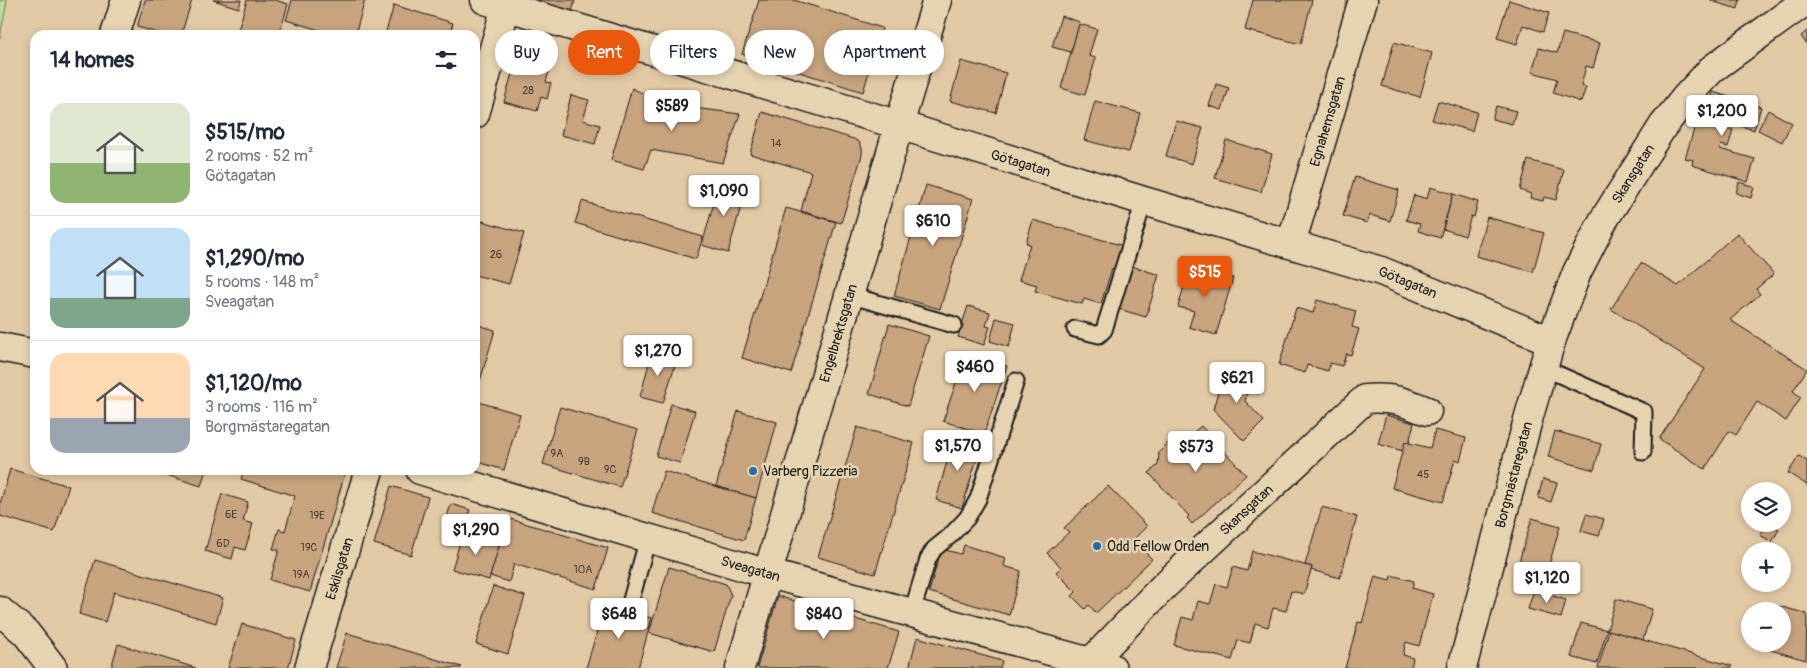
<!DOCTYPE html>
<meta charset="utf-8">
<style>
:root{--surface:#fff;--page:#f6f6f7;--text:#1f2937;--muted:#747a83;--line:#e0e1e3;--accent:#ea580c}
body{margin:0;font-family:Pangolin,sans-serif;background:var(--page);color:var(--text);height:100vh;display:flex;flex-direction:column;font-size:19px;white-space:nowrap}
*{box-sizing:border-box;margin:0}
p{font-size:16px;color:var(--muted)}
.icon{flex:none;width:28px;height:28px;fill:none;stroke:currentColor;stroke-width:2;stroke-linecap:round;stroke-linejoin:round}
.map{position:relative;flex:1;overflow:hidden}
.panel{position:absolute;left:30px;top:30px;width:450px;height:445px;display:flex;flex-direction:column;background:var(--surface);border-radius:15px;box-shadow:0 2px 8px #0003}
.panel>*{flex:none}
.hud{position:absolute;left:495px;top:30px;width:475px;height:45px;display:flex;gap:10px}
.tools{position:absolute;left:1741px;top:482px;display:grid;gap:10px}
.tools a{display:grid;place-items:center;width:50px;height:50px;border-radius:50%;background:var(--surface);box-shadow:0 2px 8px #0003;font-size:25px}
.price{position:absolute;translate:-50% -42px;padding:0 11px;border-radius:5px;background:#fff;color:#222;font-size:16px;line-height:32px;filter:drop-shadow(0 1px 2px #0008)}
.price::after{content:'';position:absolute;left:50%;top:30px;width:15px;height:11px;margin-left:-8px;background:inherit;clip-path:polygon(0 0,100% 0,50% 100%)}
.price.current{background:var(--accent);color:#fff}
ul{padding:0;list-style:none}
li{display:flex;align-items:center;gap:15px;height:125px;padding:0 20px}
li+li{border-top:1px solid var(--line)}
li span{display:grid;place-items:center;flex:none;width:140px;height:100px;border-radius:15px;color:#555}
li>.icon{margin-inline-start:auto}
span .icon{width:60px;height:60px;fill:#fffc;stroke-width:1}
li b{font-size:21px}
h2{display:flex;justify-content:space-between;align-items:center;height:60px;padding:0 20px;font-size:21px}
.chip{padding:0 18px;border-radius:22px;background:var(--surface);box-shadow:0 2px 8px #0003;font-size:18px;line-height:45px}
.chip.current{background:var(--accent);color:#fff}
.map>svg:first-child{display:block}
.green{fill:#bbe09a;stroke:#6c7e5b}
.building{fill:#c7a37e;stroke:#1c1c1c}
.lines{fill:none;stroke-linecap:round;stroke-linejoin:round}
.lane-casing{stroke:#1c1c1c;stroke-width:19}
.street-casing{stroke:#1c1c1c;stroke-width:31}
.secondary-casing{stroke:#1c1c1c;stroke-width:31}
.lane{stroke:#e6d4b1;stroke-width:15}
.street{stroke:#e6d4b1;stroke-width:28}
.secondary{stroke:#e6d4b1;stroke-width:28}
.poi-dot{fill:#1f6fb2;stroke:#e6d4b1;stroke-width:2}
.labels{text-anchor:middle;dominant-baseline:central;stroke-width:5;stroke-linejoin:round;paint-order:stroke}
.number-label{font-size:11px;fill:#473e34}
.street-label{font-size:14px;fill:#1c1c1c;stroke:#e6d4b1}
.poi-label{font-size:14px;fill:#1c1c1c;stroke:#e6d4b1;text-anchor:start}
</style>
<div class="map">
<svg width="1807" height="668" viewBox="0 0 1807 668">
<rect width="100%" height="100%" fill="#e1c9a4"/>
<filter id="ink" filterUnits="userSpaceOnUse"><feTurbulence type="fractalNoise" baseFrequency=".02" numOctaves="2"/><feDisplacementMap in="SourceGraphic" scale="10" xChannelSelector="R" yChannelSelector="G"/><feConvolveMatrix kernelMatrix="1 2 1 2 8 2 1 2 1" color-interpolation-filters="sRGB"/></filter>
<g filter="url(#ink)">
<!-- green -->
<polygon class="green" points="0,0 7,0 0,38"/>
<!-- building -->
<g class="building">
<polygon points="145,0 192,0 181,35 166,35 137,27"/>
<polygon points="213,0 241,0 239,8"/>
<polygon points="247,0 275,0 288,4 279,35 255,35 238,30"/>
<polygon points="292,0 365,0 355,35 336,35 286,20"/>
<polygon points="535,0 575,0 572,12"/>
<polygon points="759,0 794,0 882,28 863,92 742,54"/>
<polygon points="1253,0 1312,0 1301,44 1245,30"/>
<polygon points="1509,0 1549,13 1543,32 1523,25 1517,44 1497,38"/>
<polygon points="1711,0 1740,0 1738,9 1711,1"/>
<polygon points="394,5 453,23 450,32 460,35 385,35"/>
<polygon points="1061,16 1080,22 1071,52 1052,47"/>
<polygon points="1079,24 1097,29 1089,56 1096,58 1085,95 1061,88"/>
<polygon points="1807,31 1807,45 1801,36"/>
<polygon points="1563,33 1600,43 1593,68 1586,66 1581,86 1586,87 1581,102 1553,93 1557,79 1532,72 1539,48 1557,53"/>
<polygon points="1394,42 1432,53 1420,97 1382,86"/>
<polygon points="516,59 550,68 546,82 551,83 547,99 541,97 537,111 504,102"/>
<polygon points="961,61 1006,73 996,113 950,101"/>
<polygon points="1216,84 1229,88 1222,110 1209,106"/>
<polygon points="632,88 664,104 740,114 723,163 651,150 644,169 611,160"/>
<polygon points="1713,92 1761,107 1754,130 1728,122 1726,128 1733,130 1728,147 1721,145 1720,149 1755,159 1748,182 1692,165 1693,160 1685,158 1701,107 1708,110"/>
<polygon points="571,95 589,100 583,120 600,125 595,144 561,135"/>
<polygon points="1095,101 1140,113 1129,152 1084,140"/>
<polygon points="1438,101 1477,112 1472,131 1432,120"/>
<polygon points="1496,106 1516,111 1512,124 1492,119"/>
<polygon points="1768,110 1792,123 1782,142 1758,130"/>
<polygon points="762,112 854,139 859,142 862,148 862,155 841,223 801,211 811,172 750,154"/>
<polygon points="1176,121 1203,128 1192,164 1166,156"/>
<polygon points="1226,140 1272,154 1261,192 1215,178"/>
<polygon points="1528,160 1564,170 1556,200 1544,197 1543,201 1530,198 1531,194 1520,190"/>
<polygon points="1355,177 1399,190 1390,221 1370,215 1367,223 1343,216"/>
<polygon points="720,181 746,188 728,253 702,245"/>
<polygon points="1739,182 1754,187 1751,198 1736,193"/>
<polygon points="926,185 973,199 940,309 894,296"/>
<polygon points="1430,187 1453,194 1440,238 1418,231 1420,224 1406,220 1414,195 1427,199"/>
<polygon points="1453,194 1478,202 1474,217 1471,216 1465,236 1443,229"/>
<polygon points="582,201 703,237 696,259 575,223"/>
<polygon points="786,208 836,222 791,373 742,358"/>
<polygon points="1487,217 1544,233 1533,272 1476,256"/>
<polygon points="475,219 524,233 509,284 475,275"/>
<polygon points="1033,220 1124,246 1117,270 1112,268 1101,304 1084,299 1082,304 1035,291 1037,285 1019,280 1030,244 1026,243"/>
<polygon points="1737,233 1774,274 1756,289 1760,294 1730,320 1807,369 1793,391 1801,397 1786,421 1757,402 1736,435 1729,431 1705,469 1659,439 1705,369 1611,309 1641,263 1678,286"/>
<polygon points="1132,266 1159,275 1146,317 1118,309"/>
<polygon points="1190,266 1233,278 1216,335 1189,327 1194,311 1178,307"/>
<polygon points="1317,300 1356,311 1352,327 1359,329 1351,355 1346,354 1342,366 1330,363 1328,371 1307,365 1305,373 1279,365 1296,308 1313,313"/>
<polygon points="968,306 990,312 986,326 990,327 984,345 958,337"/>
<polygon points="996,318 1015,323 1009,347 990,341"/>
<polygon points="475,324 495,330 475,398"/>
<polygon points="889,324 929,336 908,406 869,394"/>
<polygon points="652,352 677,359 663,403 640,397"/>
<polygon points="966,353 1007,366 984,434 943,421"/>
<polygon points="1225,368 1252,376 1245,401 1264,421 1244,441 1213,409"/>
<polygon points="475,401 520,414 504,470 475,461"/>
<polygon points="671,404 695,411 680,463 656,456"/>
<polygon points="560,407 638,430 620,487 543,464"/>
<polygon points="738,411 777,422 756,498 716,486"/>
<polygon points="1386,415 1414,423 1409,443 1405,442 1403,451 1378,444"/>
<polygon points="1201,426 1246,475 1192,524 1187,518 1189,516 1149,473 1158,465 1159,452 1168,443 1180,444"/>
<polygon points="857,427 914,443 875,574 818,557"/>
<polygon points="1435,430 1466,438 1460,461 1455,459 1443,502 1392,488 1405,442 1430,448"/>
<polygon points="1555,431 1601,444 1594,470 1548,457"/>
<polygon points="954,437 981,445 962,508 936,500"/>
<polygon points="1799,456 1807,461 1807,485 1788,473"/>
<polygon points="10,469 69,486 54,532 0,516 0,504"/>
<polygon points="151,470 206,470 201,486"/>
<polygon points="244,470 346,470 310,592 270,580 279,550 273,549 279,529 285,531 295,496 241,479"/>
<polygon points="664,471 756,498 744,540 652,513"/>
<polygon points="1543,479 1557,483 1551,502 1538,498"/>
<polygon points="391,486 428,497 411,555 374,544"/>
<polygon points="1108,486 1147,526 1133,540 1152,559 1096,613 1089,605 1085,609 1072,596 1076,592 1056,572 1061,567 1047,553 1069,532 1064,528"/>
<polygon points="222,494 248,502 243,521 253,524 245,550 235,547 232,559 205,551"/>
<polygon points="451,504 470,510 465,526 446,520"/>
<polygon points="1322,507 1357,517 1340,578 1311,570 1312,567 1305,565"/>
<polygon points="1586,514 1604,519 1599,536 1581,531"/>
<polygon points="507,518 608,548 596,589 514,564 509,582 490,576"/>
<polygon points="1532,518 1560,526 1546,576 1517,568"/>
<polygon points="1767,524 1779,529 1772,542 1760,535"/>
<polygon points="463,532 500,543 489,580 452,569"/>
<polygon points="964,545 1006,558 1004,566 1021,571 1009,615 929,592 941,549 961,554"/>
<polygon points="1252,551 1312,567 1304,594 1291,591 1286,611 1273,608 1268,627 1255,623 1250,643 1238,640 1232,660 1174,645 1182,617 1193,620 1198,601 1210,604 1216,584 1227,587 1233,567 1247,571"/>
<polygon points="95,560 223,598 216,623 114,592 105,622 79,614"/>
<polygon points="669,567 726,584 731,595 714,652 649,633"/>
<polygon points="1391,575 1414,581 1412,588 1433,594 1419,646 1406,642 1403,655 1413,658 1411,668 1345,668 1358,622 1362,623 1375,576 1390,580"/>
<polygon points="493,586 525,596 508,654 476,644"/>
<polygon points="1534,590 1566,600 1561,618 1528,609"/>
<polygon points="778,596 899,632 888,668 757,668"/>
<polygon points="1616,599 1652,609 1643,640 1607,630"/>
<polygon points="605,605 652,618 638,668 586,668"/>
<polygon points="1779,606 1807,614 1806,660 1767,649 1768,644 1782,644 1782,611 1778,611"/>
<polygon points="1581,623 1607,630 1597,664 1571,657"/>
<polygon points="242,624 296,640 288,668 228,668"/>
<polygon points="1609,630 1732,666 1731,668 1598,668"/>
<polygon points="347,633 462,667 461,668 336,668"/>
<polygon points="917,637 1002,661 1000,668 909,668"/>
<polygon points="118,644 196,668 111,668"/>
</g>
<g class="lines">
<defs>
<g id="lane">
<polyline points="849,295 954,325"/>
<polyline points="1075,329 1099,335 1104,330 1144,201"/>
<polyline points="1544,368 1644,412 1643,452"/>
<polyline points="631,600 648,538"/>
<polyline points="912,612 928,559 934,549 950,536 967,518 978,499 1016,381"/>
</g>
<g id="street">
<path id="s1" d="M485,0L899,125L1144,201L1381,271L1551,341"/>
<polyline points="115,35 126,0"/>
<polyline points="475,114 508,0"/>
<path id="s2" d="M1291,244L1363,0"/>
<polyline points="0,611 26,633 53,668"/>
<path id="s3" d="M309,668L369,470"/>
<path id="s4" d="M740,668L899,125L937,0"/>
<path id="s5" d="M1085,668L1164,586L1365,399C1392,397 1402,401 1427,411"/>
<path id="s6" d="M1462,668L1529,416L1551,341L1577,272L1603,221L1663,126L1686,97L1712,69L1807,0"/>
</g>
<g id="secondary">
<polyline points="0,347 35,354"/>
<path id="s7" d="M420,470L748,568L1112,668"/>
</g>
</defs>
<!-- lane casing -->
<use href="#lane" class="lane-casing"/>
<!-- street casing -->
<use href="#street" class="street-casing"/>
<!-- secondary casing -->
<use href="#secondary" class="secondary-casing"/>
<!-- lane -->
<use href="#lane" class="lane"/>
<!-- street -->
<use href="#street" class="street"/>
<!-- secondary -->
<use href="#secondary" class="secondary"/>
</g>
</g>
<!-- markers -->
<g class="poi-dot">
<circle cx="753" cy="471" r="5"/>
<circle cx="1097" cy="546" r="5"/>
</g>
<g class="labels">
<!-- number labels -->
<g class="number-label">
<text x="528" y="90">28</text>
<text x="776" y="143">14</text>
<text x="496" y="254">26</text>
<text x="557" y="453">9A</text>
<text x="584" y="461">9B</text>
<text x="610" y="469">9C</text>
<text x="1423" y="474">45</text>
<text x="231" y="514">6E</text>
<text x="317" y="515">19E</text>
<text x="223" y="543">6D</text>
<text x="309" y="547">19C</text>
<text x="583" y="569">10A</text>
<text x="301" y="574">19A</text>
</g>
<!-- street labels -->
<g class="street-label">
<text stroke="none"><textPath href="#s2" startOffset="128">Egnahemsgatan</textPath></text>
<text stroke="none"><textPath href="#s1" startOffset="560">Götagatan</textPath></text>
<text stroke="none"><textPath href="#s6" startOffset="526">Skansgatan</textPath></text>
<text stroke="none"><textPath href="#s1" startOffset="965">Götagatan</textPath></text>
<text stroke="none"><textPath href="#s4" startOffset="349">Engelbrektsgatan</textPath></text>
<text stroke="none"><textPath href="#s6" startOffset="200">Borgmästaregatan</textPath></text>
<text stroke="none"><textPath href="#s5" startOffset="226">Skansgatan</textPath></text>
<text stroke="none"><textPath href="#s7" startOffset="345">Sveagatan</textPath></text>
<text stroke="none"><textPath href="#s3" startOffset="104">Eskilsgatan</textPath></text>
</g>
<!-- poi labels -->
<g class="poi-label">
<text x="763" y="471">Varberg Pizzeria</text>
<text x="1107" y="546">Odd Fellow Orden</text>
</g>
</g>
</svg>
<div class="tools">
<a><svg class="icon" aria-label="layers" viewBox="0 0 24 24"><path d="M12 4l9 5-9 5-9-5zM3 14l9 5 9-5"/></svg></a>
<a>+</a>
<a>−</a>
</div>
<b class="price" style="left:672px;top:132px">$589</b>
<b class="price" style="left:1722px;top:137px">$1,200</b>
<b class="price" style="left:724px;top:217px">$1,090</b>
<b class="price" style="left:933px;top:247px">$610</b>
<b class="price current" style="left:1205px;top:298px">$515</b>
<b class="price" style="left:658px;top:377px">$1,270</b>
<b class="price" style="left:975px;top:393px">$460</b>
<b class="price" style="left:1237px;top:404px">$621</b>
<b class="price" style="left:958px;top:472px">$1,570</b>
<b class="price" style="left:1196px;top:473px">$573</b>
<b class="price" style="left:476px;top:556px">$1,290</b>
<b class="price" style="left:1547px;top:604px">$1,120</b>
<b class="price" style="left:619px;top:640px">$648</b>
<b class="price" style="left:824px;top:640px">$840</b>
<div class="hud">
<a class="chip">Buy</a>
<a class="chip current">Rent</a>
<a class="chip">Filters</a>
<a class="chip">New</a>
<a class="chip">Apartment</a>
</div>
<section class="panel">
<h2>14 homes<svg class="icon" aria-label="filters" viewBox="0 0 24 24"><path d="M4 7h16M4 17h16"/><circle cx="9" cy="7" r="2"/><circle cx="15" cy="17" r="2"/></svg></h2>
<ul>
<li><span style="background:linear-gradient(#dfe7d0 60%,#8fb573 0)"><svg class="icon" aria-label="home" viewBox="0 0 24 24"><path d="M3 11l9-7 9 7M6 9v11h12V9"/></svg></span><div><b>$515/mo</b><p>2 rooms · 52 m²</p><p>Götagatan</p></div></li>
<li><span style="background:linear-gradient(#bfe0f5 70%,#7fa58c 0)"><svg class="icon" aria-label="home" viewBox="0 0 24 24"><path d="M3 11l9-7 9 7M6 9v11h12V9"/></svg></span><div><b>$1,290/mo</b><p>5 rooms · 148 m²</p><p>Sveagatan</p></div></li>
<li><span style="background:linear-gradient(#ffd9b3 65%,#9aa5b1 0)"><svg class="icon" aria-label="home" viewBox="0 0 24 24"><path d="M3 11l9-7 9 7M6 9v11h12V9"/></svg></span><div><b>$1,120/mo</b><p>3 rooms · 116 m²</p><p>Borgmästaregatan</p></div></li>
</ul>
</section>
</div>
